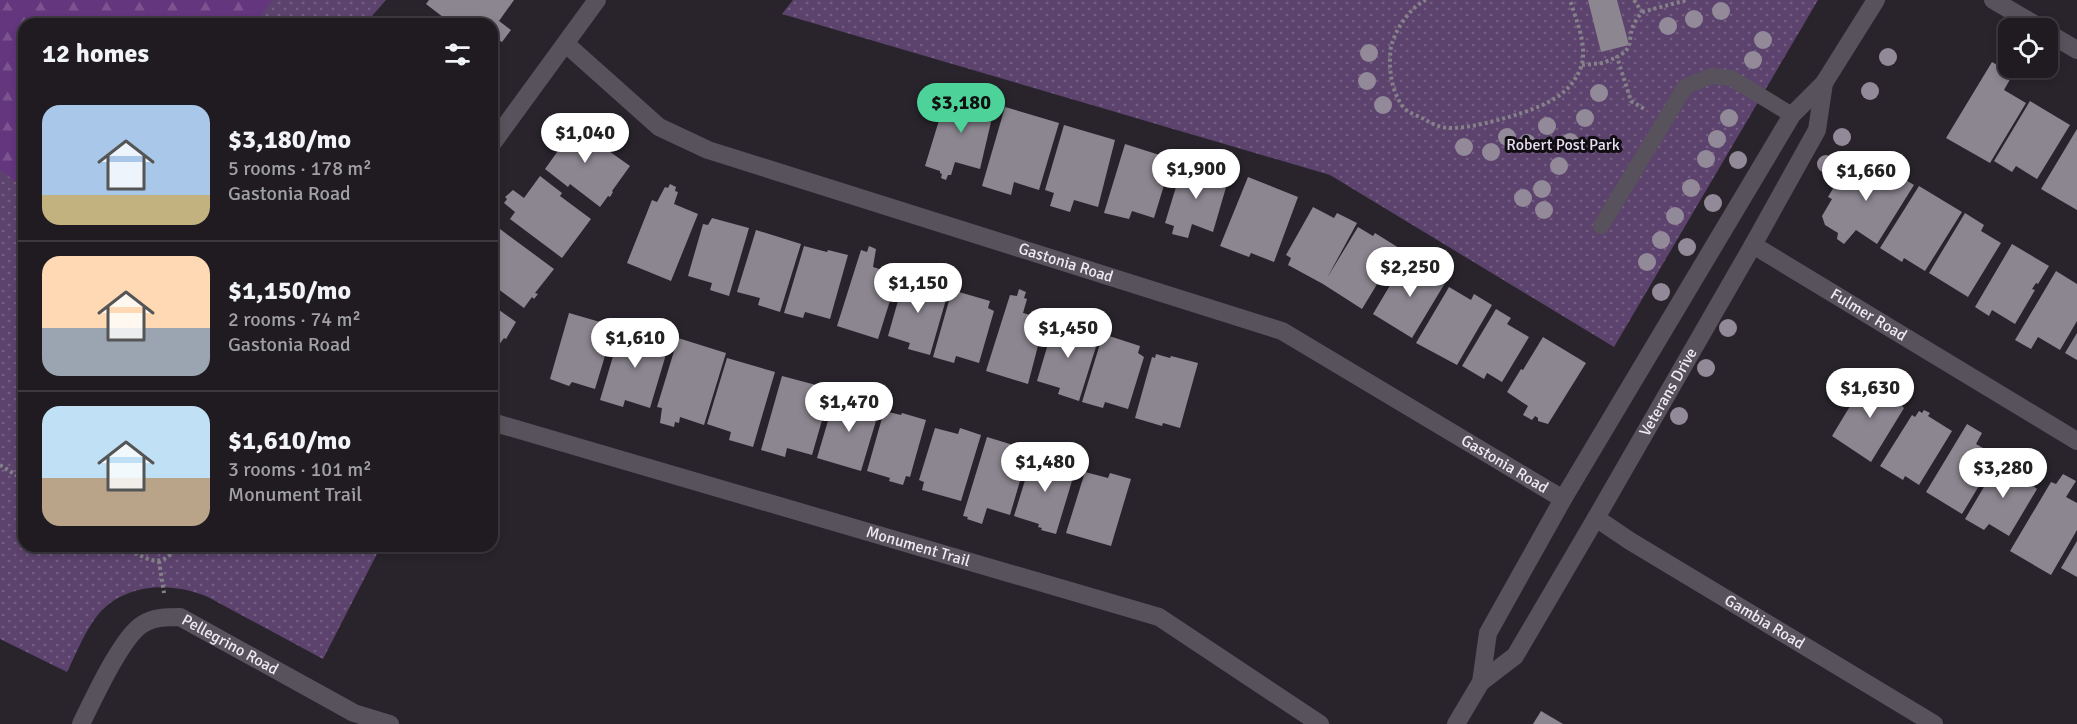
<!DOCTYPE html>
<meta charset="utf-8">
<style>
:root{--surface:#1f1b21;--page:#27242a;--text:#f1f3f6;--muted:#a1a1a5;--line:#3c393f;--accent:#4dd39a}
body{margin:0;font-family:Signika,sans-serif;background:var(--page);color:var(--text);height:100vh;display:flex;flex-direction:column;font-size:22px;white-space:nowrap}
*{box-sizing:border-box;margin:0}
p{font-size:20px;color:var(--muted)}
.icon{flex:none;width:33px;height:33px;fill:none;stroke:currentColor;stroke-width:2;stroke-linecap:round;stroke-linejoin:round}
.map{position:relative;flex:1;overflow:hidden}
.details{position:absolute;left:18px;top:18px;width:480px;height:534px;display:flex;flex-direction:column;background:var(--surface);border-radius:18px;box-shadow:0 3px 9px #0003,0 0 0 2px var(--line)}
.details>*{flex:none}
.tools{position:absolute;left:1998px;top:18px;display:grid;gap:12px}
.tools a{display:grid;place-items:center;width:60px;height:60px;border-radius:12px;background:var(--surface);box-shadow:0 3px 9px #0003,0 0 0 2px var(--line);font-size:30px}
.price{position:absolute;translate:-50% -51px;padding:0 14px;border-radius:21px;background:#fff;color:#222;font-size:20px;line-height:39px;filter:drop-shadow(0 2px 3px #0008)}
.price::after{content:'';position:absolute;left:50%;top:36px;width:18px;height:14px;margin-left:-9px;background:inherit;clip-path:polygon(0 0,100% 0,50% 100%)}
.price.on{background:var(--accent);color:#111}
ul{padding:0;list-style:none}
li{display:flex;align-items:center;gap:18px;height:150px;padding:0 24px}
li+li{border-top:2px solid var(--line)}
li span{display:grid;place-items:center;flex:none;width:168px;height:120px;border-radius:18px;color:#555}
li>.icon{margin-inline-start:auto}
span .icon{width:72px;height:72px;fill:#fffc;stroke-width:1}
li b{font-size:26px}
h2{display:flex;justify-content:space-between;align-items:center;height:72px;padding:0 24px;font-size:26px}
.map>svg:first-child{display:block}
.green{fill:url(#green-dots)}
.forest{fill:url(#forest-firs)}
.building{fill:#8c8690}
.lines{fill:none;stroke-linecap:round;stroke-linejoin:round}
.path{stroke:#858188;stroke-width:4;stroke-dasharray:3 3;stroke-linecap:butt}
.lane{stroke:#58525c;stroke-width:16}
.street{stroke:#58525c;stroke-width:18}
.secondary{stroke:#58525c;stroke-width:18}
.tree{fill:#938a99}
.labels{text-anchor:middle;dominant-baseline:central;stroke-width:6;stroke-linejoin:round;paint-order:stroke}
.park-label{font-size:16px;fill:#eadef3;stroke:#100e12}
.street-label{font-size:16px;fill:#eeeaf0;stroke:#100e12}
</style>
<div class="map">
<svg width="2077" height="724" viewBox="0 0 2077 724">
<defs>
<pattern id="green-dots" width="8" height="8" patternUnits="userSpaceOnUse" patternTransform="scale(1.5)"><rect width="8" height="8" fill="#5c436d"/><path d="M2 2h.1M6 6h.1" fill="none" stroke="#745e82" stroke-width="1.8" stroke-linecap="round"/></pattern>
<pattern id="forest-firs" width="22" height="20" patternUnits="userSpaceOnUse" patternTransform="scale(1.5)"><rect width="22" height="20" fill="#63367d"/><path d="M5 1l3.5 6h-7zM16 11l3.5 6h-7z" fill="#7a5390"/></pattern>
</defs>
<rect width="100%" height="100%" fill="#29242c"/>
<!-- green -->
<g class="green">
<path d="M0,0H386L365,24H24V546H381L323,659L208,597C169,580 117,583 92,623C82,638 75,656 67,672L0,639Z"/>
<polygon points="793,0 1818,0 1614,347 1330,175 782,14"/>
</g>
<!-- forest -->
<polygon class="forest" points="0,0 272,0 255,24 24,24 24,188 0,170"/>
<!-- building -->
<g class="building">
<polygon points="429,0 514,0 499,21 511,30 502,42 495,38 492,42 492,24 452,24 426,4"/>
<polygon points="1588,0 1617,0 1629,45 1601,52"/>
<polygon points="1992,62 2013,74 2004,90 2026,103 1990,163 1946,138"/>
<polygon points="948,91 977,100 977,97 995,105 980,169 955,162 951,175 948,175 946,180 941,178 942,174 940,173 940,171 925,166"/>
<polygon points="2030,101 2070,125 2037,179 2016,166 2012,172 1994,161"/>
<polygon points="1005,107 1059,123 1039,190 1014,182 1011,195 982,186"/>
<polygon points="566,120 586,135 588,132 601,141 599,144 630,166 612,191 613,192 610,197 608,196 600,207 570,184 568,187 545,169 560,148 547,136 550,131 554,134 557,133"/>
<polygon points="1064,125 1115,140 1098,207 1074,200 1070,212 1050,206 1054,193 1045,190"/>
<polygon points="2077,129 2077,210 2041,189"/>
<polygon points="1125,144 1172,159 1154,218 1132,211 1129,219 1104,213"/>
<polygon points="1866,156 1914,185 1877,244 1856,230 1844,244 1837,239 1838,233 1825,225 1822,216 1832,199 1828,197 1835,185 1838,187 1840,184 1847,188"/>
<polygon points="1183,164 1229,177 1213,232 1192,224 1188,238 1172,234 1174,226 1165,223"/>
<polygon points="540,176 562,193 560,196 591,219 562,258 510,219 515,212 504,203 507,199 505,197 513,190 524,198"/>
<polygon points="1248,177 1298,197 1274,262 1251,253 1249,257 1220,246"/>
<polygon points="670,184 676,187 675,191 678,192 674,204 698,214 671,281 627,263 652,200 657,202 665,187 668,188"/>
<polygon points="1919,186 1962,212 1925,271 1904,258 1902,262 1880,248"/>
<polygon points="1313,207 1334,218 1337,213 1357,223 1327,278 1358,227 1373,236 1375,233 1399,248 1362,309 1323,284 1288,265 1291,258 1286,255"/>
<polygon points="1965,213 1984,225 1981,231 2001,243 1968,297 1929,273"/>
<polygon points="712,218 749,228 729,296 710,290 712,283 688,276 703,224 708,225"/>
<polygon points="496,226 554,269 535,293 538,294 534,299 532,297 524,308 494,286 492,288 492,229"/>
<polygon points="756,230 801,244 780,312 758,305 760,298 737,292"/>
<polygon points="2012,244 2049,266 2038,284 2036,283 2032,289 2035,290 2015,324 1992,310 1989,316 1975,307"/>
<polygon points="804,246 827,252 828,250 848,255 830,319 805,312 803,318 784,313"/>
<polygon points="869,246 876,249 873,267 898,275 878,339 837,326 861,250 867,252"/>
<polygon points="1405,260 1426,273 1430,267 1448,278 1412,338 1373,314"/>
<polygon points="2056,271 2077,284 2077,321 2060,350 2038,337 2031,349 2015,340"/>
<polygon points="905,276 949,289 930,355 908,349 910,343 888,336"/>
<polygon points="1449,287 1471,300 1474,294 1492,305 1457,365 1416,343"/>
<polygon points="1019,289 1026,292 1024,298 1027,299 1023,313 1045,319 1028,384 986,371 1010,295 1017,296"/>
<polygon points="952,290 990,301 988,308 994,311 979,363 956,356 954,363 933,357"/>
<polygon points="492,305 516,322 506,339 504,338 492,354"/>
<polygon points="1496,309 1511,318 1507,324 1529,337 1502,382 1487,373 1484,379 1462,366"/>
<polygon points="569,313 614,326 595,389 572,382 569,386 550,379"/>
<polygon points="1055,320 1100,334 1079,401 1058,394 1060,388 1037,381"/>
<polygon points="622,326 670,341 650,408 625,400 623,407 600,400"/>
<polygon points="2077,333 2077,360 2065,353"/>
<polygon points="1103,334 1140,346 1138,353 1144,357 1128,409 1105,402 1103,408 1082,402"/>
<polygon points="1543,337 1586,363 1548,424 1538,421 1538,418 1535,416 1532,420 1523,415 1528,406 1507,392 1521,369 1523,370"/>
<polygon points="678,338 726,353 704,425 680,417 679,423 675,422 674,427 660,423 662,408 657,407"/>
<polygon points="1156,354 1170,358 1171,356 1198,363 1180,428 1163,423 1162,426 1135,418 1152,357 1155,358"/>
<polygon points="727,358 775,372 753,447 729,440 731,432 707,424"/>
<polygon points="782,376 831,389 812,455 787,448 785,457 761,450"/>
<polygon points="1867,378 1889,391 1890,389 1906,398 1902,406 1904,408 1871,462 1832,436"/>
<polygon points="835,397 858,404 860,398 881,404 861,471 817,458"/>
<polygon points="1924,410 1930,413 1928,416 1952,431 1919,485 1905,476 1903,480 1880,466 1912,415 1915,417 1919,411 1922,413"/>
<polygon points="884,411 901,415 902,413 926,420 910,477 906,476 903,485 889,481 890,478 867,471"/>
<polygon points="1967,424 1982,433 1976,444 1997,456 1962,514 1926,492"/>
<polygon points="935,428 958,434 960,428 981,435 961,501 922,490 924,482 919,480"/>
<polygon points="987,437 1029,450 1010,515 987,508 982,524 967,519 968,517 963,516"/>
<polygon points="1034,451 1054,457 1053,464 1075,471 1056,534 1041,530 1042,528 1038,527 1039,524 1014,516"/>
<polygon points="2001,458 2036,479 2032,485 2037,489 2009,536 1989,524 1984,530 1965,519"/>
<polygon points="1085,472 1108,478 1110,473 1131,479 1111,546 1066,533"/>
<polygon points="2063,474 2076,481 2066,497 2077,503 2077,530 2051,575 2010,551 2051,482 2056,484"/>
<polygon points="2077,541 2077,577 2061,568"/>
<polygon points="1541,711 1563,724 1533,724"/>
</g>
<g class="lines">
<!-- path -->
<g class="path">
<path d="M1426,0C1410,7 1395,30 1391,47C1388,67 1391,92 1404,108C1409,113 1418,116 1424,119C1432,124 1441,128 1450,128C1470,128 1490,122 1509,117C1538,108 1570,98 1581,67C1588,46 1576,20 1570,0"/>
<path d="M1634,0L1642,12C1638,17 1634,23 1632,29C1628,44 1633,48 1617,57L1631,101L1646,110"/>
<polyline points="1642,12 1687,0"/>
<polyline points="1582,65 1603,63 1617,57"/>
<polyline points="0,465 24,480"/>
<path d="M125,546C146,559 160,571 178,546"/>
<path d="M242,546C255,553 264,555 277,546"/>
<polyline points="159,561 164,593"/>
</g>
<!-- lane -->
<polyline class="lane" points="1601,226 1685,87 1711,76 1731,78 1792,115"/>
<!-- street -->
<g class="street">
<path id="s1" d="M566,44L659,127L708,150L1282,331L1563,499"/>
<polyline points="492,144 597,0"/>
<path id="s2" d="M1753,245L2077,441"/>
<path id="s3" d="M492,422L1159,617L1320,724"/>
<path id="s4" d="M1596,518L1630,541L1934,724"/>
<path id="s5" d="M81,724C93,700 122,636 143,624C154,617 167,617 180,617L354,713L390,724"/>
</g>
<!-- secondary -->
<g class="secondary">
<polyline points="1993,0 2041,28"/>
<polyline points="2048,33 2077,50"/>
<path id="s6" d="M1481,682L1515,656L1596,518L1753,245L1817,130L1824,83"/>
<polyline points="1456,724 1481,682 1488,633 1563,499 1792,115 1824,83 1876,0"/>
</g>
</g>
<!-- trees -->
<g class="tree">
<circle cx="1721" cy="11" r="9"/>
<circle cx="1694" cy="19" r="9"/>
<circle cx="1668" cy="26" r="9"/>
<circle cx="1763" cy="40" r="9"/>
<circle cx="1369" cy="53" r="9"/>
<circle cx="1888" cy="57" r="9"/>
<circle cx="1753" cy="60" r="9"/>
<circle cx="1367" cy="81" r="9"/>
<circle cx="1870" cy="91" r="9"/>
<circle cx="1599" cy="93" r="9"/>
<circle cx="1383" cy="105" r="9"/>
<circle cx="1585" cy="118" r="9"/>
<circle cx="1729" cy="118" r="9"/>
<circle cx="1547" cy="126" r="9"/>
<circle cx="1507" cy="137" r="9"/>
<circle cx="1842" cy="137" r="9"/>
<circle cx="1717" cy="139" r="9"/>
<circle cx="1570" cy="142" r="9"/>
<circle cx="1527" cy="143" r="9"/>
<circle cx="1464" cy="147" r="9"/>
<circle cx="1491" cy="152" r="9"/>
<circle cx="1706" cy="159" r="9"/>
<circle cx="1738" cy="160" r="9"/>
<circle cx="1826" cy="164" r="9"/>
<circle cx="1559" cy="166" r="9"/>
<circle cx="1691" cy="188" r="9"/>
<circle cx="1542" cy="189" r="9"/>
<circle cx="1523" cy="198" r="9"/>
<circle cx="1713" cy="203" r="9"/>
<circle cx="1544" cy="210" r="9"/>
<circle cx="1675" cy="216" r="9"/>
<circle cx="1661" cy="240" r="9"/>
<circle cx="1687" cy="247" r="9"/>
<circle cx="1647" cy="262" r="9"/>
<circle cx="1661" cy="292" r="9"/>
<circle cx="1728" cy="328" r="9"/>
<circle cx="1706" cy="368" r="9"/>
<circle cx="1679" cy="416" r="9"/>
</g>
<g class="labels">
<!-- park labels -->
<g class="park-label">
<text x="1563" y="145">Robert Post Park</text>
</g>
<!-- street labels -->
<g class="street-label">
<text stroke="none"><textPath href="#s1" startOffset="554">Gastonia Road</textPath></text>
<text stroke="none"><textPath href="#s2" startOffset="135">Fulmer Road</textPath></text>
<text stroke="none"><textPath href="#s6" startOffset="348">Veterans Drive</textPath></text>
<text stroke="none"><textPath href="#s1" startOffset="1040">Gastonia Road</textPath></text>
<text stroke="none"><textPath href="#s3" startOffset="444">Monument Trail</textPath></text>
<text stroke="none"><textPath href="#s4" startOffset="198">Gambia Road</textPath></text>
<text stroke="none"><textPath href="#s5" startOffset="214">Pellegrino Road</textPath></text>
</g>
</g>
</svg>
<div class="tools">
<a><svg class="icon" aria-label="locate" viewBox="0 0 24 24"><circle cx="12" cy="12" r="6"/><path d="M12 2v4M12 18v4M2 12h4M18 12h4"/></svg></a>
</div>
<b class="price on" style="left:961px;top:134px">$3,180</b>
<b class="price" style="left:585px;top:164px">$1,040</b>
<b class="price" style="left:1196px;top:200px">$1,900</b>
<b class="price" style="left:1866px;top:202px">$1,660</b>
<b class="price" style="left:1410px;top:298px">$2,250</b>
<b class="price" style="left:918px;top:314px">$1,150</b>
<b class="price" style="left:1068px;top:359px">$1,450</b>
<b class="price" style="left:635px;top:369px">$1,610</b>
<b class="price" style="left:1870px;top:419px">$1,630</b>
<b class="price" style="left:849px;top:433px">$1,470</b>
<b class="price" style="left:1045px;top:493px">$1,480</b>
<b class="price" style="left:2003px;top:499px">$3,280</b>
<section class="details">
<h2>12 homes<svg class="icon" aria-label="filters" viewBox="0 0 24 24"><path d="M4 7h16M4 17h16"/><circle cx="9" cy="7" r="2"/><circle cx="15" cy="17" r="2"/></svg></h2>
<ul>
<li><span style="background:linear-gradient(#a9c7e8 75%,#c2b280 0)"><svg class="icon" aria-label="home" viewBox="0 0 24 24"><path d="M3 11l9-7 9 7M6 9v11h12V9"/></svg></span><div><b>$3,180/mo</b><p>5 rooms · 178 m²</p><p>Gastonia Road</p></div></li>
<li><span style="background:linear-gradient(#ffd9b3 60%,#9aa5b1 0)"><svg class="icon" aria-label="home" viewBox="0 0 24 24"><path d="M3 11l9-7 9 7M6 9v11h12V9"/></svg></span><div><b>$1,150/mo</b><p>2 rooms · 74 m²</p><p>Gastonia Road</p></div></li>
<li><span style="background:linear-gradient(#bfe0f5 60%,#b9a48a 0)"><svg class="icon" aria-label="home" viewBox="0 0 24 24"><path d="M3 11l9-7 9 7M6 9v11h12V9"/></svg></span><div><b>$1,610/mo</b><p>3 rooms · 101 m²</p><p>Monument Trail</p></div></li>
</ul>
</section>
</div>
